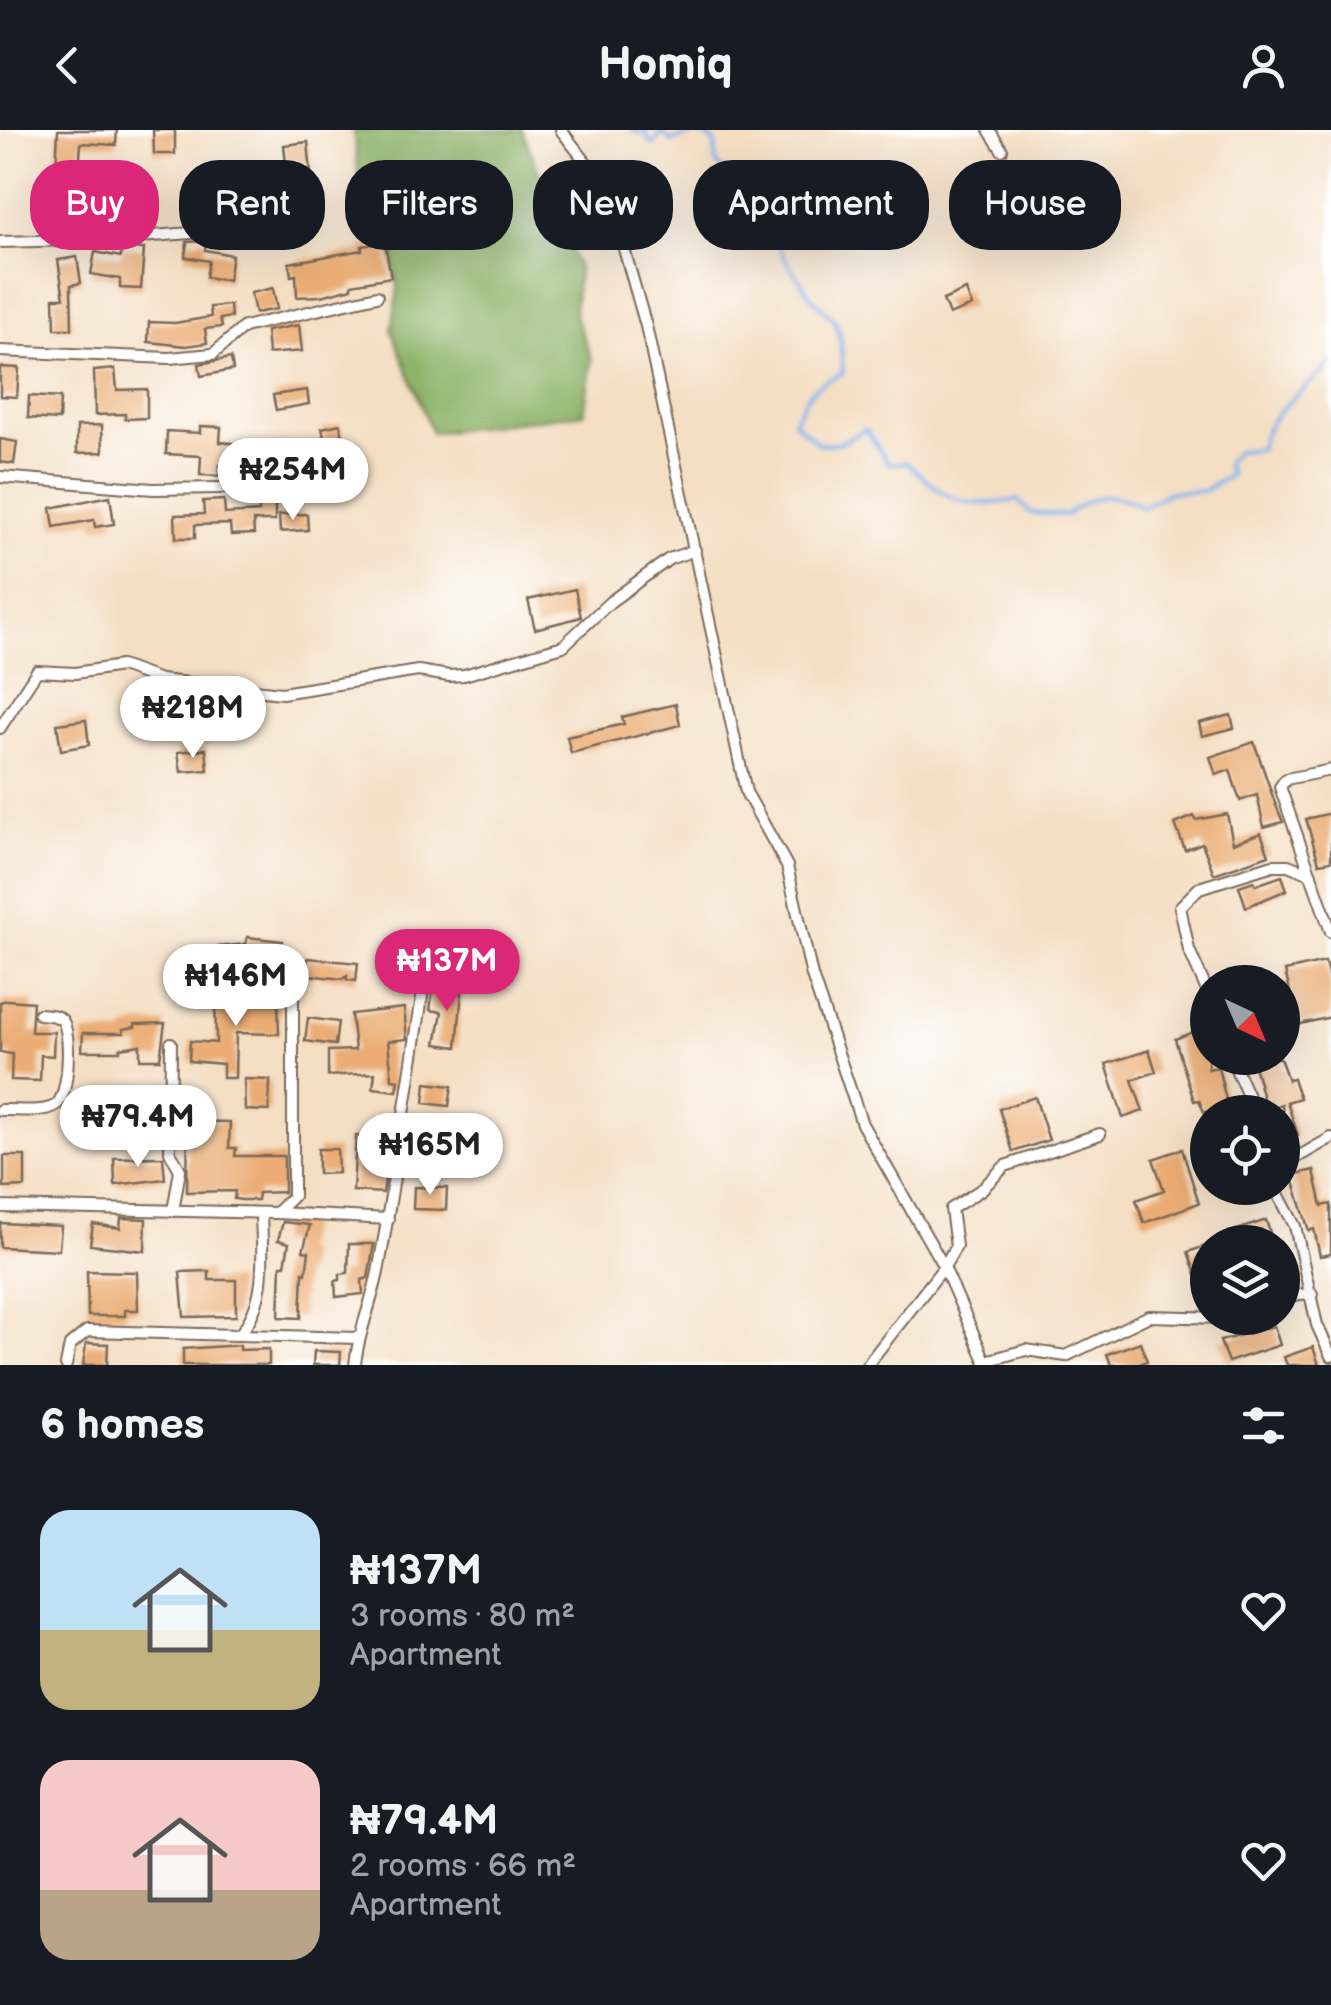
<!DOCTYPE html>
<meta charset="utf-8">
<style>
:root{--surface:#171b24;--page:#242831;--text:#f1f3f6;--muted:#9ea1a6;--accent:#db2777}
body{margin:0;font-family:"Balsamiq Sans",sans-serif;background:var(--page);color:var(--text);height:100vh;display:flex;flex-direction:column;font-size:38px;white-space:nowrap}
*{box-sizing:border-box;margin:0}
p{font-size:32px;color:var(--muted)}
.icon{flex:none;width:55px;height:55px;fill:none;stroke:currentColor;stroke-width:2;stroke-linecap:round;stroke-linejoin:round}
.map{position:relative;height:1235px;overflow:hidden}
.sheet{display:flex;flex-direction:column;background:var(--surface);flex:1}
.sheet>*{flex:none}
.guide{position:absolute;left:30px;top:30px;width:1272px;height:90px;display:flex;gap:20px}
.needle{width:65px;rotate:136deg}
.buttons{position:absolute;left:1190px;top:835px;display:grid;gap:20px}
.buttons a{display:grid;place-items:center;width:110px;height:110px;border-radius:50%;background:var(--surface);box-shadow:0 10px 40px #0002;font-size:50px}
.price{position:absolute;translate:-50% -85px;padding:0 22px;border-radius:35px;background:#fff;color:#222;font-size:32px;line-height:65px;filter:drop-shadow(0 2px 5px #0008)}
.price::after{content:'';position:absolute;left:50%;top:60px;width:30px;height:22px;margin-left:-15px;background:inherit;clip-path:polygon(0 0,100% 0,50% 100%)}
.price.selected{background:var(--accent);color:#fff}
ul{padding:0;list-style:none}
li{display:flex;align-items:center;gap:30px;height:250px;padding:0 40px}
li span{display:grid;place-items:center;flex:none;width:280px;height:200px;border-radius:30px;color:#555}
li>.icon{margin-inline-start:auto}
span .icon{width:120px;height:120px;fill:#fffc;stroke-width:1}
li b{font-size:42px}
h2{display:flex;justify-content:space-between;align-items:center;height:120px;padding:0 40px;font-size:42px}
.tag{padding:0 35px;border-radius:40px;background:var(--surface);box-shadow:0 10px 40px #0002;font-size:35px;line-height:90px}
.tag.selected{background:var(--accent);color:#fff}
header{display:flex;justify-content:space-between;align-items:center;height:130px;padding:0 40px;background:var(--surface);font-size:45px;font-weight:700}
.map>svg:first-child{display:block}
.forest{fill:#8eb46a;stroke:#646f44;stroke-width:2.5}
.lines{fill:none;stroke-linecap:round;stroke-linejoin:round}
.stream{stroke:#82b4ef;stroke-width:4}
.building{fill:#ebad75}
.minor-casing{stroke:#7c6958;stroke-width:14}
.minor{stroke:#fff;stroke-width:10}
</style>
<header><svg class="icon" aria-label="back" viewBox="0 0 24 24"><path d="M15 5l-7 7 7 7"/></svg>Homiq<svg class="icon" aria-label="person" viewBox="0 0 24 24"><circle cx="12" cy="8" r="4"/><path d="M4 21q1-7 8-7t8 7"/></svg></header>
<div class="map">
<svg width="1331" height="1235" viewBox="0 0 1331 1235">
<rect width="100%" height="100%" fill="#fff"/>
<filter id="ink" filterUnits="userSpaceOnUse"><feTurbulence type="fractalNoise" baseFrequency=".01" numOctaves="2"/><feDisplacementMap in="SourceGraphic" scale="20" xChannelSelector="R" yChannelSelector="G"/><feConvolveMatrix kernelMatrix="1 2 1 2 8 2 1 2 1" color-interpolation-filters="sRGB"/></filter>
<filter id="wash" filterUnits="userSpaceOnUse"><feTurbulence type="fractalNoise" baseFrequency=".0048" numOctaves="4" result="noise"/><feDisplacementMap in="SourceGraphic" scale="40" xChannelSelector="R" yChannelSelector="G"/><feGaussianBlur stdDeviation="2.25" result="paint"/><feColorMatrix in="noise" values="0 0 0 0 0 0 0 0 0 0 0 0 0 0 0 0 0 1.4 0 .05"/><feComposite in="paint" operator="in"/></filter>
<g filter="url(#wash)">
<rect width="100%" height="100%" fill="#f4dfc4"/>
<!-- forest -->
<polygon class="forest" points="354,0 522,0 578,139 574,183 592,230 584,283 432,303 392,201 398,159 387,93 359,51"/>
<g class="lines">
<!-- stream -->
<g class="stream">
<polyline points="632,0 639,3 644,0"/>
<polyline points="645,0 649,11 654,14 660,5"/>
<path d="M658,0L672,11L698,3L715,12L716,33L762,79L784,127L811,167L834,190L840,205L843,243C813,255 807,262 794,292L820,315L842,312L866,299L888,333H907C950,371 959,379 1017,370L1031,383L1066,385C1092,364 1113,360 1142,377L1170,362L1204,361L1230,345L1226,333L1237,321L1260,319C1264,283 1308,259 1331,233"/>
</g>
</g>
<g id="blocks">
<!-- building -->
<g class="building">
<polygon points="58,0 117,0 116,15 81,13 79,41 56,40"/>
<polygon points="153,0 175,0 175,24 154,24"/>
<polygon points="308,12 311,43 287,45 284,15"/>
<polygon points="1016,36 1029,70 1006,79 993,45"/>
<polygon points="120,65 121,96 88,97 87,66"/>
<polygon points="206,111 205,120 232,125 228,151 206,147 209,131 185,127 187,112"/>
<polygon points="385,112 391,147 352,154 352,158 321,166 297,167 296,145 291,146 289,133 362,120 362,116"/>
<polygon points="122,118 144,119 141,159 120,158 120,149 91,144 95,122 121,127"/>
<polygon points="77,127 81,153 71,155 72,199 55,199 54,168 64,168 58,130"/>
<polygon points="273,158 277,179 255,183 251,163"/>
<polygon points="966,160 972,176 949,185 943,170"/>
<polygon points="230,175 231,187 220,189 222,197 205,199 207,213 186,216 148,212 149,192 175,193 211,187 210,177"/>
<polygon points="299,195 302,221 268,224 266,201"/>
<polygon points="231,228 233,240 201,246 199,234"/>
<polygon points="0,237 19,238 17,267 0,266"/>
<polygon points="115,239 117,260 147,259 147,288 125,289 125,284 95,285 94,241"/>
<polygon points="307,260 309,274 276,280 273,265"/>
<polygon points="29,266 60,268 59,290 28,288"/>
<polygon points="340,294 344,312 326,315 322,298"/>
<polygon points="102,295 103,322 77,323 77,296"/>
<polygon points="200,296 221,297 220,312 241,314 240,336 220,335 219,346 200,345 201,326 166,324 167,301 200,303"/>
<polygon points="0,309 17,312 14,334 0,332"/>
<polygon points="110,366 114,394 95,397 94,390 54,397 51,378"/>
<polygon points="224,370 225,384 259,382 259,372 275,372 275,391 253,391 254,404 231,405 230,394 195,395 195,408 176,408 175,385 204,384 203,371"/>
<polygon points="307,384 308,400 280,402 279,385"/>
<polygon points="575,459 581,487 535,499 528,470"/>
<polygon points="676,574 680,595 571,623 567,607 624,594 622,587"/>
<polygon points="1231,585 1234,598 1202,606 1199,593"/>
<polygon points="86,590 89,615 61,620 57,594"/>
<polygon points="1254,612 1275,673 1283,692 1264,697 1257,665 1240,671 1230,640 1216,645 1210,627"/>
<polygon points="206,619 208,640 181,642 178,622"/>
<polygon points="1331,683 1331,731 1319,733 1306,689"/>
<polygon points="1227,684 1233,713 1261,703 1269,725 1214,744 1202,713 1185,720 1175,694 1194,686 1196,690"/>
<polygon points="1282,746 1287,760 1246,777 1239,756 1254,751 1256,755"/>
<polygon points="247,807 283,811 280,841 234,836 235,844 211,846 208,818 246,814"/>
<polygon points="308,828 358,833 356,851 347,850 347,846 343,849 306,845"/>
<polygon points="1325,832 1331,856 1331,887 1292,896 1294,903 1282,906 1282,871 1286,871 1288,875 1293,874 1285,841"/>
<polygon points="433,857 462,860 457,917 436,914 442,882 430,880"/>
<polygon points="215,866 278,870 279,904 236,903 235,948 223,948 223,934 189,931 190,911 216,913"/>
<polygon points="7,870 33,872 31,902 54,902 53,926 41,925 40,951 11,950 12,924 0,922 0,872"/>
<polygon points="404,878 407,909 388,911 392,949 399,950 397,961 373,958 375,943 328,946 328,921 355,920 351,884"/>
<polygon points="308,888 338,892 335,915 305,911"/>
<polygon points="165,893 160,929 140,929 140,915 120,918 120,921 82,921 83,903 124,903 123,899 135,897 135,894"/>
<polygon points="1208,896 1208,939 1218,937 1227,974 1234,971 1239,982 1204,982 1199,970 1194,971 1175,909"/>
<polygon points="1149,920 1156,942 1132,950 1143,981 1123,988 1106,934"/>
<polygon points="1252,928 1280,928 1288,950 1293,949 1300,968 1287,972 1298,1005 1285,1010 1282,974 1266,979"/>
<polygon points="244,949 270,950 269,981 245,980"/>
<polygon points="426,953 452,956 449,976 424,973"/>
<polygon points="1035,967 1049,1010 1013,1022 999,979"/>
<polygon points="188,991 230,992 229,1018 236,1018 235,1026 284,1026 284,1062 258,1063 257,1070 242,1070 234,1069 235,1061 187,1062"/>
<polygon points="356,1006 391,1008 383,1063 353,1061"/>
<polygon points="318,1019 337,1019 338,1043 318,1044"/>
<polygon points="1182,1019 1199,1073 1144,1093 1136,1070 1164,1060 1153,1029"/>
<polygon points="4,1026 25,1026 25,1057 4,1058"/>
<polygon points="163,1027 165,1049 115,1055 114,1028"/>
<polygon points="1314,1040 1322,1076 1331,1074 1331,1124 1320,1126 1314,1099 1309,1101 1292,1045"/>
<polygon points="414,1057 447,1058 446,1080 413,1079"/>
<polygon points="121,1088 146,1089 145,1121 90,1115 93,1094 120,1098"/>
<polygon points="1266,1090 1273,1112 1238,1112 1234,1101"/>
<polygon points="283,1092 310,1095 303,1121 309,1122 306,1143 303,1142 301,1188 279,1187 281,1135 285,1135 289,1113 278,1110"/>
<polygon points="0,1093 61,1096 59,1120 0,1117"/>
<polygon points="349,1114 374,1114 368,1148 362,1150 363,1164 336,1167 335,1151 340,1150 340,1144 348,1143"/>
<polygon points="1208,1115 1208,1172 1206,1172 1188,1122"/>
<polygon points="87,1141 137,1142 138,1180 125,1180 125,1186 88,1186"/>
<polygon points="209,1141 209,1150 236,1150 236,1186 184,1187 180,1142"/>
<polygon points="1274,1196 1280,1215 1228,1232 1220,1211"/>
<polygon points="1140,1212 1147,1231 1137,1235 1111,1235 1107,1224"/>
<polygon points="86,1213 108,1214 107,1235 83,1235"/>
<polygon points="240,1215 240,1220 269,1219 269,1235 183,1235 183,1219"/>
<polygon points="1313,1217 1319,1235 1287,1235 1284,1227"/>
<polygon points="314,1221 341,1222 340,1235 313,1235"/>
</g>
</g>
</g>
<g filter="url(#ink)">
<use href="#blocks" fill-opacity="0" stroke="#7c6958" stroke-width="2.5"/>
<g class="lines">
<defs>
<g id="minor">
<polyline points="561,0 592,40 612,77 646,196 746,662 787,736 812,846 862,994 944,1137 987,1235"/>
<polyline points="989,0 1002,20"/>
<polyline points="0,112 115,109 229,100"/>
<polyline points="0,221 169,228 213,224 244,197 377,166"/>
<polyline points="0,347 153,359 222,358"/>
<polyline points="0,598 37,541 75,543 121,536 160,550 282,563 418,541 449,546 464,545 563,516 610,472 669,429 695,420"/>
<polyline points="1331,640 1286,649 1280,657 1331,802"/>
<polyline points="1208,863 1189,820 1180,777 1199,758 1273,735 1288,735 1311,744"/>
<polyline points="171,913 170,1022 180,1040 173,1081"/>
<polyline points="1231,928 1255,982"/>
<path d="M0,980C15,979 43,984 56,975C69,966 72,902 62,890C56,884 47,885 39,884"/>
<polyline points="1282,1036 1331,1008"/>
<polyline points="1275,1058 1295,1096 1317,1195 1331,1226"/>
<polyline points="0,1077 276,1083 388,1089"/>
<polyline points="276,1083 293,1066 293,842"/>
<polyline points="1282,1166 1312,1164"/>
<path d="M239,1205C269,1170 262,1125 261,1083"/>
<polyline points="986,1231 1026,1220 1066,1226 1149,1186 1224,1188"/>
<polyline points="66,1235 70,1215 87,1201 358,1208"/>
<path d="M355,1235C358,1201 373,1171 379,1137C395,1047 408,957 422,867"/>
<polyline points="867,1235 944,1137 956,1116 951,1079 982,1059 1005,1036 1100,1004"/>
</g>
</defs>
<!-- minor casing -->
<use href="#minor" class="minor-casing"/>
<!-- minor -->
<use href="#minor" class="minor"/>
</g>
</g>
</svg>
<div class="buttons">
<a><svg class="needle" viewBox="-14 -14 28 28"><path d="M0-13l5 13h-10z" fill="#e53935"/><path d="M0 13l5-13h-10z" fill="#9ea1a6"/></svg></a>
<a><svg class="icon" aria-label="locate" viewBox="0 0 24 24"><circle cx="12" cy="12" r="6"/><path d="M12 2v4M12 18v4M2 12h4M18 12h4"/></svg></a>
<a><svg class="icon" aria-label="layers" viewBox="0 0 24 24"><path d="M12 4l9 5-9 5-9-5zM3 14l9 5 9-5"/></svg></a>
</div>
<b class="price" style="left:293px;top:393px">₦254M</b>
<b class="price" style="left:193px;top:631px">₦218M</b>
<b class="price selected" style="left:447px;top:884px">₦137M</b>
<b class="price" style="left:236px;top:899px">₦146M</b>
<b class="price" style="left:138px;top:1040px">₦79.4M</b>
<b class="price" style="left:430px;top:1068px">₦165M</b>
<div class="guide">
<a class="tag selected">Buy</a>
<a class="tag">Rent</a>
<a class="tag">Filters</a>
<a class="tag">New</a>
<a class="tag">Apartment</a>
<a class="tag">House</a>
</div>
</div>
<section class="sheet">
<h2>6 homes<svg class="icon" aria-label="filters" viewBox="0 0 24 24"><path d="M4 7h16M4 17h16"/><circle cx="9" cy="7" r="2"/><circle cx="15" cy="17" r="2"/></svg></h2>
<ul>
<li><span style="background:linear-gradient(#bfe0f5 60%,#c2b280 0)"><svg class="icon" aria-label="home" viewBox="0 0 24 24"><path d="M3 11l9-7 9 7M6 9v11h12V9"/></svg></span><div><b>₦137M</b><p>3 rooms · 80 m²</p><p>Apartment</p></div><svg class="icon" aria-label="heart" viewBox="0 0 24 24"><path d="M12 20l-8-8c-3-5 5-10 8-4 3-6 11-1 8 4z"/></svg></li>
<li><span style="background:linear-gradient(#f6c9c9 65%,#b9a48a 0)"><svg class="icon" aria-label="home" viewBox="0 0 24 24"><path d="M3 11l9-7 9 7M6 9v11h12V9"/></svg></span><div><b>₦79.4M</b><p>2 rooms · 66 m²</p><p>Apartment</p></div><svg class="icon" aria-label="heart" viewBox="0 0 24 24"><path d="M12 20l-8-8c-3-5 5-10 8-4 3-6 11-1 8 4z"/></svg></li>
</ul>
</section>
